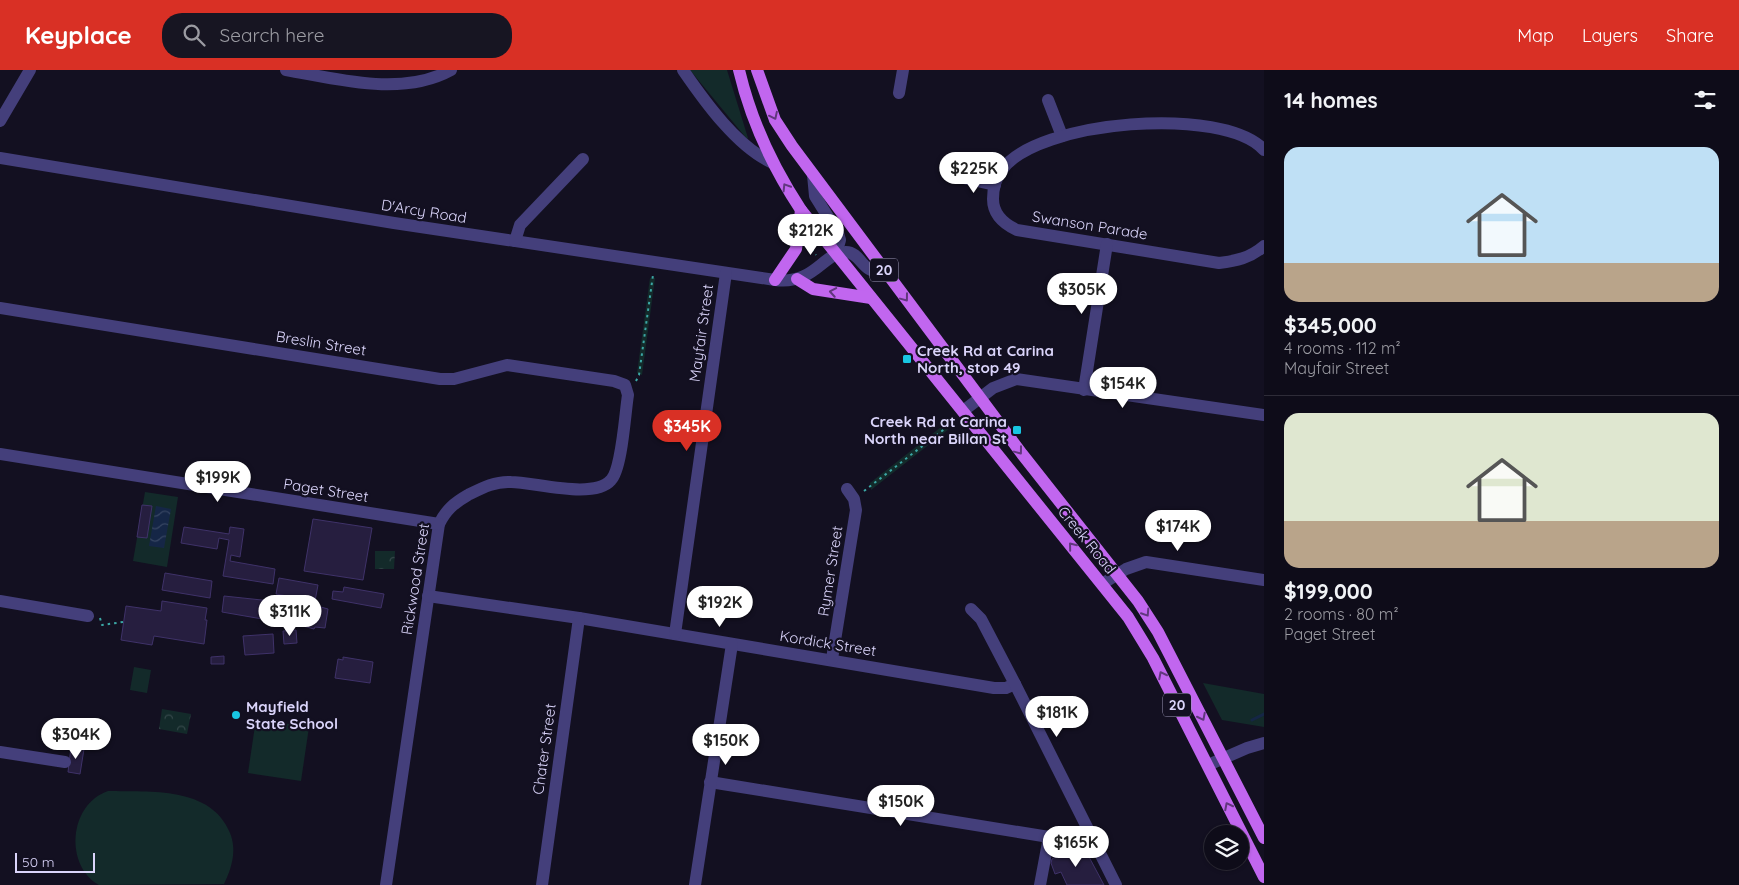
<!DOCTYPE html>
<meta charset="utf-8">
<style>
:root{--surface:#0e0c19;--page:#171522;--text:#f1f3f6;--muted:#9b9ba2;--line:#2e2c38;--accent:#d93025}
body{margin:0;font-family:Quicksand,sans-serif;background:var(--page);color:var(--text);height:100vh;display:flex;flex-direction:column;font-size:19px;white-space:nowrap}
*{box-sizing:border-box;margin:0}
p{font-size:16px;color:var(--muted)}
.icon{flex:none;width:28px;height:28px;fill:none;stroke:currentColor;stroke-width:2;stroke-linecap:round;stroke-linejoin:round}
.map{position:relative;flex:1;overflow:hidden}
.details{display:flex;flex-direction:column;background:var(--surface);width:475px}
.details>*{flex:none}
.controls{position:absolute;left:1204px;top:755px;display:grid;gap:10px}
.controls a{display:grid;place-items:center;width:45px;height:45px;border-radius:50%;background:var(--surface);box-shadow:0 1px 4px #0004,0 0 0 1px var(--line);font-size:25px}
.scale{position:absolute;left:15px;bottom:12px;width:80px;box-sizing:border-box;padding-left:5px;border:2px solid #dad4fa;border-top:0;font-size:14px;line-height:18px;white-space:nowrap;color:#dad4fa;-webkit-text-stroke:4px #131021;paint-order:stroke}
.price{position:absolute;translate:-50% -42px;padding:0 11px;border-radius:18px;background:#fff;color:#222;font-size:16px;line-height:32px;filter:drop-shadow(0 1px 2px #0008)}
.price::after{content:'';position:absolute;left:50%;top:30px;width:15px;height:11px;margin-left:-8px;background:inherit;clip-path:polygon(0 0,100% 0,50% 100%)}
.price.on{background:var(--accent);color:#fff}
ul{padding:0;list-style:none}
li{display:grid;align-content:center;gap:10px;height:265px;padding:0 20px}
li+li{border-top:1px solid var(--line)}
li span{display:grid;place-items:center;height:155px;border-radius:15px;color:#555}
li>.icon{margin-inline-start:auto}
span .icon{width:90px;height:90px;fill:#fffc;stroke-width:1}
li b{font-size:21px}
h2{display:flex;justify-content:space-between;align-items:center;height:60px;padding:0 20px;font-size:21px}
header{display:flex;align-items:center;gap:30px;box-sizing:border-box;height:70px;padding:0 25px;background:var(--accent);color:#fff}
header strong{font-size:24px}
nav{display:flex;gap:28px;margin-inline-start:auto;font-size:18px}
.search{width:350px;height:45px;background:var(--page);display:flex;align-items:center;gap:12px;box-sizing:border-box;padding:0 18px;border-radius:20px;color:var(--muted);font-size:19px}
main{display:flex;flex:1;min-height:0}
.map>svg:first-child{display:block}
.grass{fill:#132a2a}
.park{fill:url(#park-crowns)}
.water{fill:url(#water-waves)}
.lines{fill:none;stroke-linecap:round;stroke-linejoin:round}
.stream{stroke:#152646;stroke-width:3}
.building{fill:#261e3f;stroke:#3f3269}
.path{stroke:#3ba7a5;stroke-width:2;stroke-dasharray:2.5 4;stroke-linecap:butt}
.minor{stroke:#443f7b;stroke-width:12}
.major{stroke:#c166ef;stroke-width:12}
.oneway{stroke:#61377e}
.poi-dot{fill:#18c6e2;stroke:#131021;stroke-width:2}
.labels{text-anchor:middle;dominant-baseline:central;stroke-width:4.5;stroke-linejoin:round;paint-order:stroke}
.shield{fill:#131021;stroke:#9e99b9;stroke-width:1}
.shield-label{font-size:14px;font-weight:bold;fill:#dad4fa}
.street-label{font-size:15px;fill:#dad4fa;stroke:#131021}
.poi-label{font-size:15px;font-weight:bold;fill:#dad4fa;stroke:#131021;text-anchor:start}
</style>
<header>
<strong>Keyplace</strong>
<div class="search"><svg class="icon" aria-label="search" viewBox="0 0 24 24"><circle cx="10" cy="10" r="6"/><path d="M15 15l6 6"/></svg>Search here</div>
<nav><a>Map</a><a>Layers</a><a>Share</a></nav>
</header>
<main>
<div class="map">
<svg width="1264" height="815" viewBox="0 0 1264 815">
<defs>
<pattern id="park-crowns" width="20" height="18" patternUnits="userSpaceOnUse" patternTransform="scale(1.25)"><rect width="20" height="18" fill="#132a2a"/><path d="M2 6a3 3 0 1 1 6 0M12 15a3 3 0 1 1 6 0" fill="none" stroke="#35484a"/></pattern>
<pattern id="water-waves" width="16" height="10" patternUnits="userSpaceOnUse" patternTransform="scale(1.25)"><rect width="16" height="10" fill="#152646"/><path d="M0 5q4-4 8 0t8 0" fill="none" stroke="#364562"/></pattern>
</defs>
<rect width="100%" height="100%" fill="#131021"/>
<!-- grass -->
<g class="grass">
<polygon points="690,0 727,0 748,68 747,69"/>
<polygon points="650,208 655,208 642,305 637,303"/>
<polygon points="950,350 954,355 871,420 870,413"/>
<polygon points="145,422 178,427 167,497 133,491"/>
<polygon points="134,597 151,600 147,623 130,620"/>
<polygon points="1203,613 1264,624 1264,657 1222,650"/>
<polygon points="256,649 309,657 301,711 248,703"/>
<path d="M108,721C150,722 211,716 230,763C237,780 232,798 224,814L99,815C65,796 68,735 108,721Z"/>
</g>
<!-- park -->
<g class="park">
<polygon points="375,481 395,481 394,499 375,499"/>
<polygon points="162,639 191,644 187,664 159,659"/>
</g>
<!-- water -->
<polygon class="water" points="156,436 171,439 164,478 149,476"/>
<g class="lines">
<!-- stream -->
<polyline class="stream" points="1252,650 1264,644"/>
</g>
<!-- building -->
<g class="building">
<polygon points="142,435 152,436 147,468 137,467"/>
<polygon points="313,449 372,458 363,510 304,501"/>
<polygon points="184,457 229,464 230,457 244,459 240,487 231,485 230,491 275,499 273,514 223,506 229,470 219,468 217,479 181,473"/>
<polygon points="165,503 212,511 210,528 162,520"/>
<polygon points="279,508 318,515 315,531 276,524"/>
<polygon points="344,517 384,524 381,538 332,529 333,521 343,522"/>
<polygon points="224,526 271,531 268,550 222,542"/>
<polygon points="162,531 207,538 205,550 207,550 204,574 154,566 152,575 121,570 126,536 161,541"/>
<polygon points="303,532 328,539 325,558 315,557 314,559 288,552 291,533 302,535"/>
<polygon points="296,560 297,573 284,574 283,561"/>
<polygon points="273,564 274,583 245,585 243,566"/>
<polygon points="224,586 224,594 211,594 211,587"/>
<polygon points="343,587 373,592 370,613 335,608 338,589 343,590"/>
<polygon points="71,677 84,679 80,704 68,702"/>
<polygon points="1073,777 1080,779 1088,785 1104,815 1067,815 1061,802 1055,804 1051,793 1052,789"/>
</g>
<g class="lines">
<!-- path -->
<g class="path">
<polyline points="808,174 816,185"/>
<polyline points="636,311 639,305 653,205"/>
<polyline points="864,421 955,351"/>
<polyline points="100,548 102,555 123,552"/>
</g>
<!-- minor -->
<g class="minor">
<path d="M286,0C338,9 402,27 451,0"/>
<path d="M683,0C705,32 738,78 773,93"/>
<polyline points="899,23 903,0"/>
<polyline points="1048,30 1062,66"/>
<polyline points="0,51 30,0"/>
<path d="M1264,80C1224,35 1036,50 1002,100C996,108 993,119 993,129C993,144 1004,154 1017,160L1219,193C1236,191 1250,188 1264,176"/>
<path d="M0,88L394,153L775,210C815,215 822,183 846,182C858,182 862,197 871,200C876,202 882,202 887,203"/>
<polyline points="813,105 815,126 838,163 840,170 836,184"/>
<polyline points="959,107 995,115"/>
<polyline points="515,171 520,155 583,89"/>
<path d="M0,238L440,309H454L507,295L614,311L625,315L628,325C625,343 622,399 611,410C594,430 534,412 511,412C495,411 482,418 468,425C454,433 446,440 439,454L386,815"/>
<polyline points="1084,320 1107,174"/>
<polyline points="963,341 993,318 1016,309 1264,345"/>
<polyline points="0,384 439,454"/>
<polyline points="1102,514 1126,499 1146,492 1264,510"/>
<polyline points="428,526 579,548 994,618 1006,618 1015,614"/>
<polyline points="0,531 88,546"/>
<polyline points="971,539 981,549 1015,614 1116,815"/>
<polyline points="675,564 726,203"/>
<polyline points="832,589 856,440 854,429 847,419"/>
<polyline points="0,682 65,692"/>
<polyline points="1208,695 1247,678 1264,673"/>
<polyline points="710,712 1049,767 1066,768 1089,761"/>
<polyline points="542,815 579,548"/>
<polyline points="695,815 732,574"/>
<polyline points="1040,815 1049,767"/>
</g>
<!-- major -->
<g class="major">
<path d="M739,0C751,51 772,96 801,140L1128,547L1153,588L1264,807"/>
<polyline points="757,0 775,50 792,76 1022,384 1138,531 1158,562 1264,768"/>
<polyline points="797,209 813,219 871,228"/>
<polyline points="775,210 796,179 801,140"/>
</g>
</g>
<!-- one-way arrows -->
<defs><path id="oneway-chevron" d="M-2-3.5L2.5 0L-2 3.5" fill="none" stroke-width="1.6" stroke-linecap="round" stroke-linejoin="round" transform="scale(1.25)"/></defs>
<g class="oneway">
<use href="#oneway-chevron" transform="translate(774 46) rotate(64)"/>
<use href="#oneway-chevron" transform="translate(786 117) rotate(-122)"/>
<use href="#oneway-chevron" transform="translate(833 222) rotate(-170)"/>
<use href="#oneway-chevron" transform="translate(905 228) rotate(53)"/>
<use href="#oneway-chevron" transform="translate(1019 381) rotate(53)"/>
<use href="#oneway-chevron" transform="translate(1072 476) rotate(-129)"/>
<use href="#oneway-chevron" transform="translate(1146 543) rotate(57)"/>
<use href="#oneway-chevron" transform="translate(1162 605) rotate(-117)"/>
<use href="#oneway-chevron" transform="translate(1202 647) rotate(63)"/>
<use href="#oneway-chevron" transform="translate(1228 736) rotate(-117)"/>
</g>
<!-- markers -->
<g class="poi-dot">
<rect x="902" y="284" width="10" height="10" rx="2.5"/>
<rect x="1012" y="355" width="10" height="10" rx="2.5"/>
<circle cx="236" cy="645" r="5"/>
</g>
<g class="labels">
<!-- shield labels -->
<g class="shield">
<rect x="870" y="188.5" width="28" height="23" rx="4"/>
<rect x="1163" y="623.5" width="28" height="23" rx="4"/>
</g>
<g class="shield-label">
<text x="884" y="200">20</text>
<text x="1177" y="635">20</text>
</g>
<!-- street labels -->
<g class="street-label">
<text transform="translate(424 141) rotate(9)">D'Arcy Road</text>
<text transform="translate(1090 155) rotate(9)">Swanson Parade</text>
<text transform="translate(701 263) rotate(-82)">Mayfair Street</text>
<text transform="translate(321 273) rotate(9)">Breslin Street</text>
<text transform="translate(326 420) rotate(9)">Paget Street</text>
<text transform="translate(1087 470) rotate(51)">Creek Road</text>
<text transform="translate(830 501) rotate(-81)">Rymer Street</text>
<text transform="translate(415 509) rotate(-81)">Rickwood Street</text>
<text transform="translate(828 573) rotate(9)">Kordick Street</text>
<text transform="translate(544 679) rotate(-82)">Chater Street</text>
</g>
<!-- poi labels -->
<g class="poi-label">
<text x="917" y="280">Creek Rd at Carina<tspan x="917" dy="17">North, stop 49</tspan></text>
<text x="1007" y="351" text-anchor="end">Creek Rd at Carina<tspan x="1007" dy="17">North near Billan St</tspan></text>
<text x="246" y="636">Mayfield<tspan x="246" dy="17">State School</tspan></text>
</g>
</g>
</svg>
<div class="controls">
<a><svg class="icon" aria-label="layers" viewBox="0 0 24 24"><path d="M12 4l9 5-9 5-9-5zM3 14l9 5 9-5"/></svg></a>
</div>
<div class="scale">50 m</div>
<b class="price" style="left:974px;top:124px">$225K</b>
<b class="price" style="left:811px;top:186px">$212K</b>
<b class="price" style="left:1082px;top:245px">$305K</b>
<b class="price" style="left:1123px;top:339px">$154K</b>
<b class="price on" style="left:687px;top:382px">$345K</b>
<b class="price" style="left:218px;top:433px">$199K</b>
<b class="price" style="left:1178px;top:482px">$174K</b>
<b class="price" style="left:720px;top:558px">$192K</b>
<b class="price" style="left:290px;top:567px">$311K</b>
<b class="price" style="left:1057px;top:668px">$181K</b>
<b class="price" style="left:76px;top:690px">$304K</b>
<b class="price" style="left:726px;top:696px">$150K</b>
<b class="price" style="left:901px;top:757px">$150K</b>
<b class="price" style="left:1076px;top:798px">$165K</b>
</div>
<section class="details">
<h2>14 homes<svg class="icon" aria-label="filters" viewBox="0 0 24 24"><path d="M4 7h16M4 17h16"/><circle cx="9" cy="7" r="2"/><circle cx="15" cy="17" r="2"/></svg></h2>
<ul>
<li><span style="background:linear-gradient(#bfe0f5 75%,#b9a48a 0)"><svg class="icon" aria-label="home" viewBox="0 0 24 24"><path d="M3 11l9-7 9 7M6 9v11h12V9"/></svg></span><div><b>$345,000</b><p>4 rooms · 112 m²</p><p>Mayfair Street</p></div></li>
<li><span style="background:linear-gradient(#dfe7d0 70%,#b9a48a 0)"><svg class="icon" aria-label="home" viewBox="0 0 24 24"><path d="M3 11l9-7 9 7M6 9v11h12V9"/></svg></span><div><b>$199,000</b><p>2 rooms · 80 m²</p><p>Paget Street</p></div></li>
</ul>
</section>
</main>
